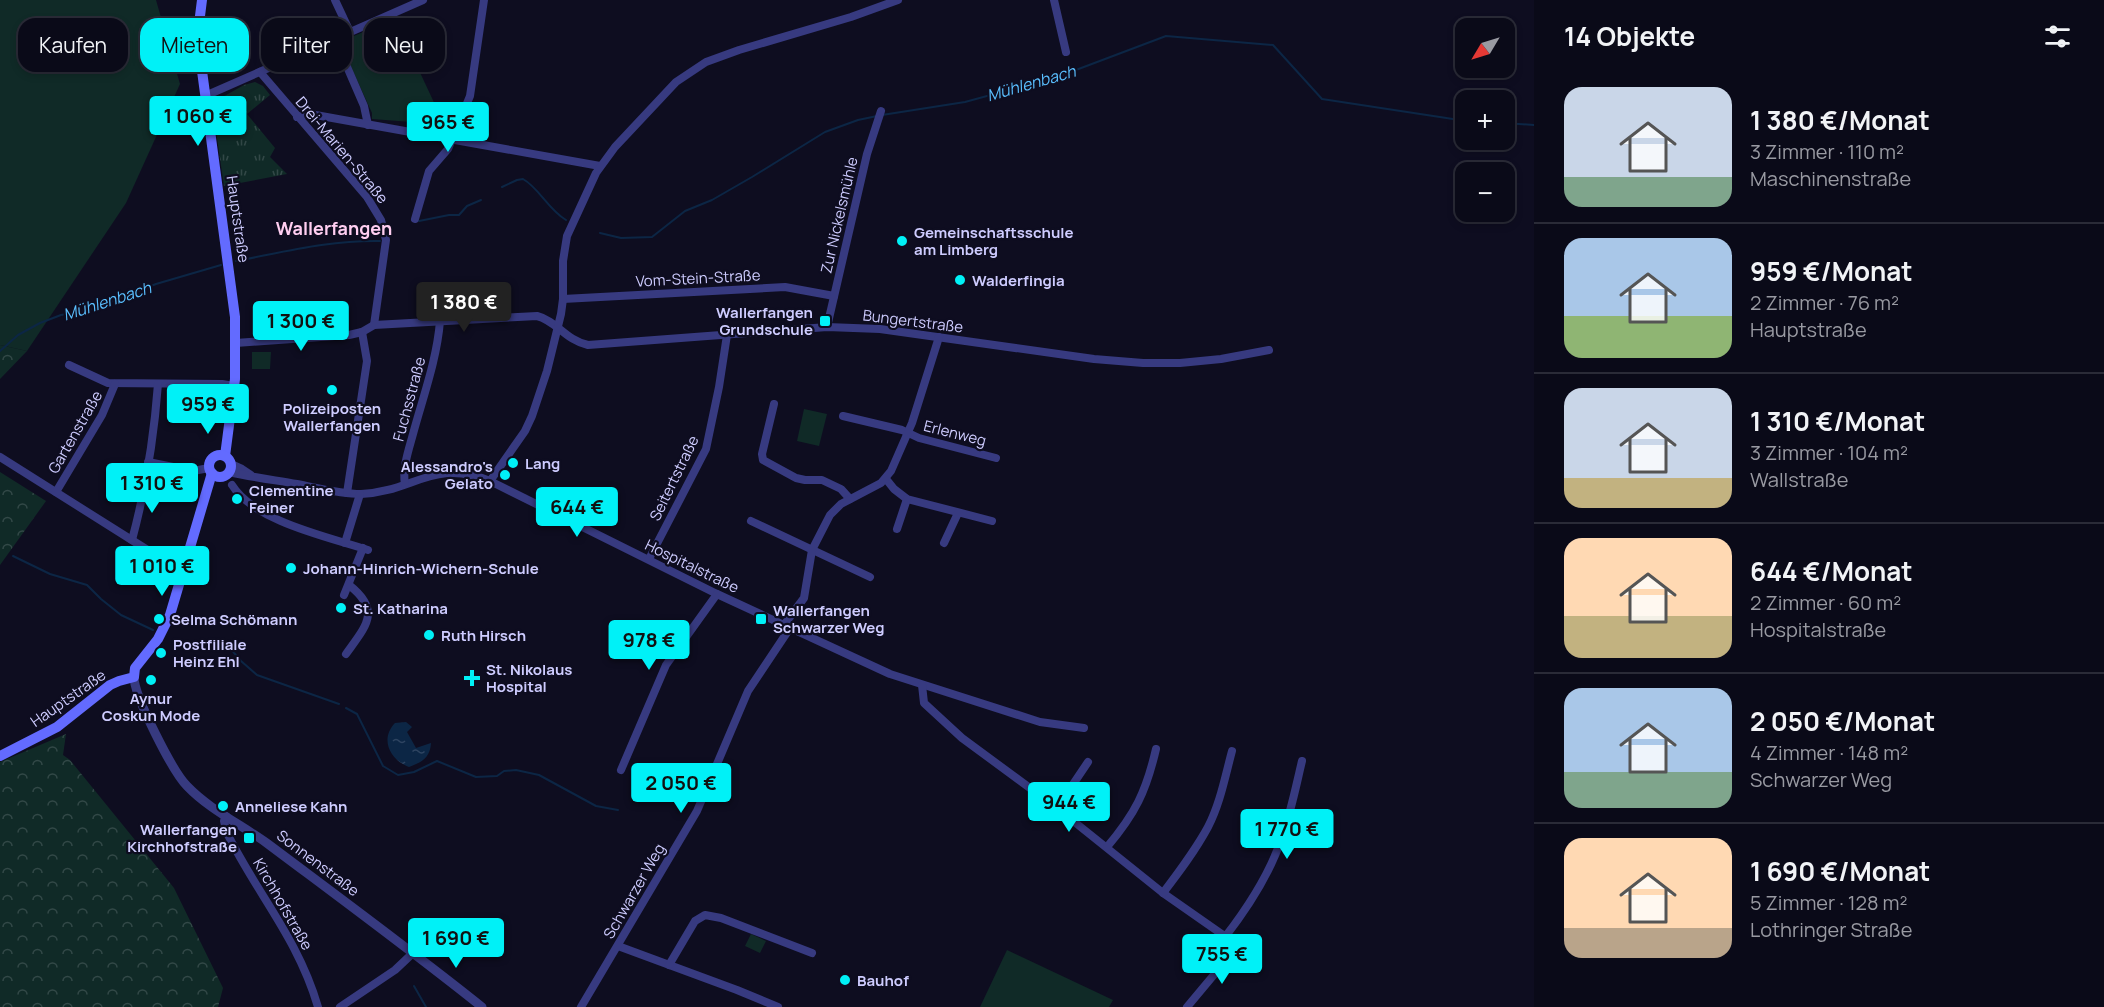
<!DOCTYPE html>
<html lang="de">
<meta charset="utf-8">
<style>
:root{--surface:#0a0a18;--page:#131321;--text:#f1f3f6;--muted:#999aa2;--line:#2a2b37;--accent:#00f1f7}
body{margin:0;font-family:Manrope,sans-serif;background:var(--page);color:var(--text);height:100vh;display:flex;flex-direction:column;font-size:22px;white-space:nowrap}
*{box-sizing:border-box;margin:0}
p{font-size:20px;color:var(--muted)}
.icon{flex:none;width:33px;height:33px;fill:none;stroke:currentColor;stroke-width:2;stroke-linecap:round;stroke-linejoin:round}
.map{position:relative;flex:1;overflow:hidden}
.details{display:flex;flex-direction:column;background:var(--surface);width:570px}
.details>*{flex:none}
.hud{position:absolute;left:18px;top:18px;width:570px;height:54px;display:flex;gap:12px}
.needle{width:39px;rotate:232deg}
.controls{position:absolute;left:1455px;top:18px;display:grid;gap:12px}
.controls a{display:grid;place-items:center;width:60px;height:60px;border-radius:12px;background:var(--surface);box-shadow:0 3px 9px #0003,0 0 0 2px var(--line);font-size:30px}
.price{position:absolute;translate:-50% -51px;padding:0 14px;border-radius:6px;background:var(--accent);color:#111;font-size:20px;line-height:39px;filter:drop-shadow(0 2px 3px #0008)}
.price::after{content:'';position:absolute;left:50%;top:36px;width:18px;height:14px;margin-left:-9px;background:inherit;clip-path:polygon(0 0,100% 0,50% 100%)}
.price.active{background:#222;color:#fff}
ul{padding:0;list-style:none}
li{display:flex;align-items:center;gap:18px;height:150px;padding:0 30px}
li+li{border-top:2px solid var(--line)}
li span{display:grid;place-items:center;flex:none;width:168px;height:120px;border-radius:18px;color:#555}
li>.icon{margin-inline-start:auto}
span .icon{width:72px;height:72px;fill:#fffc;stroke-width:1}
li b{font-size:26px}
h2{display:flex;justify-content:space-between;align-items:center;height:72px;padding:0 30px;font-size:26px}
.chip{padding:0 21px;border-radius:18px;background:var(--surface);box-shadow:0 3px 9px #0003,0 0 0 2px var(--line);font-size:21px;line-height:54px}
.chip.active{background:var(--accent);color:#111}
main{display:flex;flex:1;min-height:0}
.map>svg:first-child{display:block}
.grass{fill:url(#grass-tufts)}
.forest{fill:url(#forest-crowns)}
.green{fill:#102a27}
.water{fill:url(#water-ripples)}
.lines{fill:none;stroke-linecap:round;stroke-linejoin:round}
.stream{stroke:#0c2645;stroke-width:2}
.minor{stroke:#373a80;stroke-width:8}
.tertiary{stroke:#373a80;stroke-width:9}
.secondary{stroke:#636bff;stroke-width:10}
.poi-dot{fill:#00f1f7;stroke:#0e0d20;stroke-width:2}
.labels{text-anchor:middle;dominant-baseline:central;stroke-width:4.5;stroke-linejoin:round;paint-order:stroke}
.street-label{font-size:15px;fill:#ceccff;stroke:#0e0d20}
.poi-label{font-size:15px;font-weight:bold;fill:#ceccff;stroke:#0e0d20;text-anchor:start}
.water-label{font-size:16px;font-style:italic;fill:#5abfff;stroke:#0e0d20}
.quarter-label{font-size:18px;font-weight:bold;fill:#ffcef1;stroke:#0e0d20}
</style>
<main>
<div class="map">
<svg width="1534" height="1007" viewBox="0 0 1534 1007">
<defs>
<pattern id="grass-tufts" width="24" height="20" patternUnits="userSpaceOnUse" patternTransform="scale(1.5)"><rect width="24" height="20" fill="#102a27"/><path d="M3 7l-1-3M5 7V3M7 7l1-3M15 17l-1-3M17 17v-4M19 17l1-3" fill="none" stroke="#324847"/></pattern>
<pattern id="forest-crowns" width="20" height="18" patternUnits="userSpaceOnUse" patternTransform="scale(1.5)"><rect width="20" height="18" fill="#102a27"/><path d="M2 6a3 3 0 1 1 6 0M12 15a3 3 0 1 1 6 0" fill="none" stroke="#324847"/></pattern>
<pattern id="water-ripples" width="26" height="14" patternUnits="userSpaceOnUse" patternTransform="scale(1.5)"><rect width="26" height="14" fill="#0c2645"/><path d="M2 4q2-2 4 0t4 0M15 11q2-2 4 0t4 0" fill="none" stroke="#2e4461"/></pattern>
</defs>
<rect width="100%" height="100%" fill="#0e0d20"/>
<!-- grass -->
<polygon class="grass" points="255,82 263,86 270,95 247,114 275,148 270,157 287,174 224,186 212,103 244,85"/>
<!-- forest -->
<g class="forest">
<polygon points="0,345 27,351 0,379"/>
<polygon points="0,472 46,501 0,565"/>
<polygon points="66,734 63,755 70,760 174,888 223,988 218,1007 0,1007 0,762"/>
</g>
<!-- green -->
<g class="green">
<polygon points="0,0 156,0 180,84 126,203 27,351 0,345"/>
<polygon points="395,19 438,111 411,122 372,119 372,113 342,47 344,40"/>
<polygon points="252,352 271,352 270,369 252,369"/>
<polygon points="804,409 827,414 819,446 797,441"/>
<polygon points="751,934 766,941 760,953 745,946"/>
<polygon points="1007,950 1113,1000 1109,1007 980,1007"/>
</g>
<!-- water -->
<path class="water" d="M406,722L412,727L407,732L416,748L431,743C430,758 422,762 409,767C391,760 379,740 395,723Z"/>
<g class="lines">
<!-- stream -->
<g class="stream">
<polyline points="882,115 965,102 1060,76 1166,36 1273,45 1322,99 1466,121"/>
<polyline points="1504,123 1534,125"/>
<path d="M502,187L517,180L523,179C539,188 548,209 566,220"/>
<polyline points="419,221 449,215 459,215 467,206 481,200"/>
<polyline points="600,233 621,238 652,237 685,211 712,200 752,177 825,132 858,120 877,116"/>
<path d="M236,261C284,252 331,240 380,241"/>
<polyline points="0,351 18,335 40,323 61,315 93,309 156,284 221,265"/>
<polyline points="13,556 50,574 87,585 101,599 121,615 153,630"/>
<polyline points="191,647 194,649 223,645 230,648 241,661 257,675 339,704"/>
<polyline points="346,708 357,714 383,766 398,775 414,772 437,761 476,777 497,776 504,771 516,770 539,775 596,806 618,810"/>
<polyline points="414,986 426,1007"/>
</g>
<!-- minor -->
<g class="minor">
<polyline points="335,0 350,32"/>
<polyline points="1054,0 1066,52"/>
<polyline points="335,39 364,106 368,125"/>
<polyline points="260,72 367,197 381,220 386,240 374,325"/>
<polyline points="205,96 423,0"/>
<polyline points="297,117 310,114 600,166"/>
<polyline points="415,219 429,171 448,149 470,96 484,0"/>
<polyline points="563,299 785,287 834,296"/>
<polyline points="827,327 867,154 881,111"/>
<path d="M236,343L349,335L362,332L374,325L537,316C557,321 565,340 588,345L827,327L880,329L1094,359L1143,363H1180L1221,359L1269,350"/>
<polyline points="69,365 108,383 222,384 234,386"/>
<polyline points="774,404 762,454 763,460 796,478 805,480 822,480 841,489 850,499"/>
<polyline points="843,416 902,430 919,438 996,458"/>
<polyline points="0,457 173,566 184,571"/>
<polyline points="148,462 193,471 209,468"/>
<polyline points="231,464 242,469 251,475"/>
<path d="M229,472C251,477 274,480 297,484C318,488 339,494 361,494C413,492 433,458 490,481L717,594L890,674L1040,722L1084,728"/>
<polyline points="886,479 894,489 907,499 992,521"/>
<polyline points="490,481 525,431 532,416 547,371 561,314 563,299 563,261 567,236 596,173 615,147 676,82 706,62 739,50 851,17 898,0"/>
<path d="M405,484C402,468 409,449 413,434C423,397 437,359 440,321"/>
<path d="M232,485C255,522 329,537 368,550"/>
<polyline points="56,492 102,415 115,384"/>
<polyline points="347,493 367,361 362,332"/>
<polyline points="751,521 870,577"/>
<polyline points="897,529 907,499"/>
<path d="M132,540C146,488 154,437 158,384"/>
<polyline points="345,543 360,494"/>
<polyline points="944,543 958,513"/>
<polyline points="649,559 706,449 719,387 727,335"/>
<polyline points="344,595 363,548"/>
<polyline points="784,625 804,598 812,550 830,515 841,504 881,483 891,471 912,423 939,337"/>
<path d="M346,654C366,626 382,611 349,585"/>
<polyline points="922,685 924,703 962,738 1057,808 1163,893 1256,958"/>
<polyline points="621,770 666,665 717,594"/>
<polyline points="1057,808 1088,762"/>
<path d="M226,816L224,821L227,833C257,894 298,938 318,1007"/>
<path d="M1107,847C1135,814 1146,792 1156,749"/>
<path d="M1163,893C1179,872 1195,851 1208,827C1220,804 1225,777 1232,751"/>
<path d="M1225,937C1249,906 1270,874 1282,837C1291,812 1296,786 1302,761"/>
<polyline points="618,946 737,990 778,1007"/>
<polyline points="669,965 695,921 705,915 721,918 812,953"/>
<polyline points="340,1007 395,970 413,953"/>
<polyline points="581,1007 697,811 748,691 790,628"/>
<polyline points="1187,1007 1238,946"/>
</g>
<!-- tertiary -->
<path class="tertiary" d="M134,677C134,696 173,772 187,786C210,810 242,825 268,844C340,898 412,951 482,1007"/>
<!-- secondary -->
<g class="secondary">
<polyline points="202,0 199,24 200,56 235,317 235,379 225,456"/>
<circle cx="220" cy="466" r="11"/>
<polyline points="0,756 57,727 110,685 119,681 134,677 135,668 158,639 170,615 212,473"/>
</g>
</g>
<!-- markers -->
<g class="poi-dot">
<circle cx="902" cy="241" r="6"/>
<circle cx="960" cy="280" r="6"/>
<rect x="819" y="315" width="12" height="12" rx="3"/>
<circle cx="332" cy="390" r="6"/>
<circle cx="513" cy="463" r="6"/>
<circle cx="505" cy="475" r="6"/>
<circle cx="237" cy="499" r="6"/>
<circle cx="291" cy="568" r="6"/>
<circle cx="341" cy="608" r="6"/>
<circle cx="159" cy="619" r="6"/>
<rect x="755" y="613" width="12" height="12" rx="3"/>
<circle cx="429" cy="635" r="6"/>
<circle cx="161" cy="653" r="6"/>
<path d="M469 669h6v6h6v6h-6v6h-6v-6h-6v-6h6z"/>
<circle cx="151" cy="680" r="6"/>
<circle cx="223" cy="806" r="6"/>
<rect x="243" y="832" width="12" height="12" rx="3"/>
<circle cx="845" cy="980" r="6"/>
</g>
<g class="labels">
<!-- street labels -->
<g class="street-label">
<text transform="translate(342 150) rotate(50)">Drei-Marien-Straße</text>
<text transform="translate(839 215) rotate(-77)">Zur Nickelsmühle</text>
<text transform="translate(238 219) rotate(82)">Hauptstraße</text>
<text transform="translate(698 278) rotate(-3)">Vom-Stein-Straße</text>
<text transform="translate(913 321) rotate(7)">Bungertstraße</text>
<text transform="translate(409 399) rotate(-75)">Fuchsstraße</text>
<text transform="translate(75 432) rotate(-60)">Gartenstraße</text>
<text transform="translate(955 433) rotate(14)">Erlenweg</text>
<text transform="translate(674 478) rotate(-64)">Seitertstraße</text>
<text transform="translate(692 566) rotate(26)">Hospitalstraße</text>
<text transform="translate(68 698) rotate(-35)">Hauptstraße</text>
<text transform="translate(318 863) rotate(37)">Sonnenstraße</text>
<text transform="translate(634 891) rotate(-60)">Schwarzer Weg</text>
<text transform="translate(283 904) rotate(60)">Kirchhofstraße</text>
</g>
<!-- poi labels -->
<g class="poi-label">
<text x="914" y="232">Gemeinschaftsschule<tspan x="914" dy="17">am Limberg</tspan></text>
<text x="972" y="280">Walderfingia</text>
<text x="813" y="312" text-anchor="end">Wallerfangen<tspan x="813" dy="17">Grundschule</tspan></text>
<text x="332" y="408" text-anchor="middle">Polizeiposten<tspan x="332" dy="17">Wallerfangen</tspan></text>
<text x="525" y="463">Lang</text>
<text x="493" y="466" text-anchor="end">Alessandro's<tspan x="493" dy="17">Gelato</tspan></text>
<text x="249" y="490">Clementine<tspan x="249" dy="17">Feiner</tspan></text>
<text x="303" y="568">Johann-Hinrich-Wichern-Schule</text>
<text x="353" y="608">St. Katharina</text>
<text x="773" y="610">Wallerfangen<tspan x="773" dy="17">Schwarzer Weg</tspan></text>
<text x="171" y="619">Selma Schömann</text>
<text x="441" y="635">Ruth Hirsch</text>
<text x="173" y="644">Postfiliale<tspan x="173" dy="17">Heinz Ehl</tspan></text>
<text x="486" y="669">St. Nikolaus<tspan x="486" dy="17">Hospital</tspan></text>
<text x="151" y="698" text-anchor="middle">Aynur<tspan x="151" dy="17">Coskun Mode</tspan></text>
<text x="235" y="806">Anneliese Kahn</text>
<text x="237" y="829" text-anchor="end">Wallerfangen<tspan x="237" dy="17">Kirchhofstraße</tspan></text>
<text x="857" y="980">Bauhof</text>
</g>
<!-- water labels -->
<g class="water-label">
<text transform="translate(1031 83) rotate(-16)">Mühlenbach</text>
<text transform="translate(107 301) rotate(-18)">Mühlenbach</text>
</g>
<!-- quarter labels -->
<g class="quarter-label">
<text x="334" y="228">Wallerfangen</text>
</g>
</g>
</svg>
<div class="controls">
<a><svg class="needle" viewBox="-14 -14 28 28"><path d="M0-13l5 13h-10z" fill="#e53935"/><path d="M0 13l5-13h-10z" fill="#999aa2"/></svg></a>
<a>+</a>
<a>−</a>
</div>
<b class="price" style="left:198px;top:147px">1 060 €</b>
<b class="price" style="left:448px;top:153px">965 €</b>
<b class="price active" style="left:464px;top:333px">1 380 €</b>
<b class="price" style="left:301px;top:352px">1 300 €</b>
<b class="price" style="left:208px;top:435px">959 €</b>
<b class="price" style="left:152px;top:514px">1 310 €</b>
<b class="price" style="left:577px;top:538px">644 €</b>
<b class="price" style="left:162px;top:597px">1 010 €</b>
<b class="price" style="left:649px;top:671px">978 €</b>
<b class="price" style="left:681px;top:814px">2 050 €</b>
<b class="price" style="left:1069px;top:833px">944 €</b>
<b class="price" style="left:1287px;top:860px">1 770 €</b>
<b class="price" style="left:456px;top:969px">1 690 €</b>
<b class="price" style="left:1222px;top:985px">755 €</b>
<div class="hud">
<a class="chip">Kaufen</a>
<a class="chip active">Mieten</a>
<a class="chip">Filter</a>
<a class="chip">Neu</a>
</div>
</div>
<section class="details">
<h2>14 Objekte<svg class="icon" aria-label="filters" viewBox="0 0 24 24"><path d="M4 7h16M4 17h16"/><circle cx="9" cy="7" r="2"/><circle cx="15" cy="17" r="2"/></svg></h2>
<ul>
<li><span style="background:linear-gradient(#c9d6e8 75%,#7fa58c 0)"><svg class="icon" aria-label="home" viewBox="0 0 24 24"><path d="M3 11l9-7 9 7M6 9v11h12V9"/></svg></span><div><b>1 380 €/Monat</b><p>3 Zimmer · 110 m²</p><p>Maschinenstraße</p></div></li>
<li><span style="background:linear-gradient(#a9c7e8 65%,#8fb573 0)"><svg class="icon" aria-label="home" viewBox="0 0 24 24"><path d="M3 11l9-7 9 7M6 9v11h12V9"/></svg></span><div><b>959 €/Monat</b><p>2 Zimmer · 76 m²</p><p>Hauptstraße</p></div></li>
<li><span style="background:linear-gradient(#c9d6e8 75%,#c2b280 0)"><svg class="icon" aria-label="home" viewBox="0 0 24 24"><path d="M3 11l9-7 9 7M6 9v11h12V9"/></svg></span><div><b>1 310 €/Monat</b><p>3 Zimmer · 104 m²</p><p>Wallstraße</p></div></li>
<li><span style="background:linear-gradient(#ffd9b3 65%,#c2b280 0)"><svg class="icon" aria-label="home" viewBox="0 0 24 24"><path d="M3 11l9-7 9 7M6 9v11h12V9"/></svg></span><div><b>644 €/Monat</b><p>2 Zimmer · 60 m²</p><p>Hospitalstraße</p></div></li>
<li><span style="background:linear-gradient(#a9c7e8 70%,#7fa58c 0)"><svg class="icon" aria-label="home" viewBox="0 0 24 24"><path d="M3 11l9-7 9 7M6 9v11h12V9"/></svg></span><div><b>2 050 €/Monat</b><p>4 Zimmer · 148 m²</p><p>Schwarzer Weg</p></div></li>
<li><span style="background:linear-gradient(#ffd9b3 75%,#b9a48a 0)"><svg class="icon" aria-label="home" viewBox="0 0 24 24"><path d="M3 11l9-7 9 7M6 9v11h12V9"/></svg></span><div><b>1 690 €/Monat</b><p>5 Zimmer · 128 m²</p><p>Lothringer Straße</p></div></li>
</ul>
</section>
</main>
